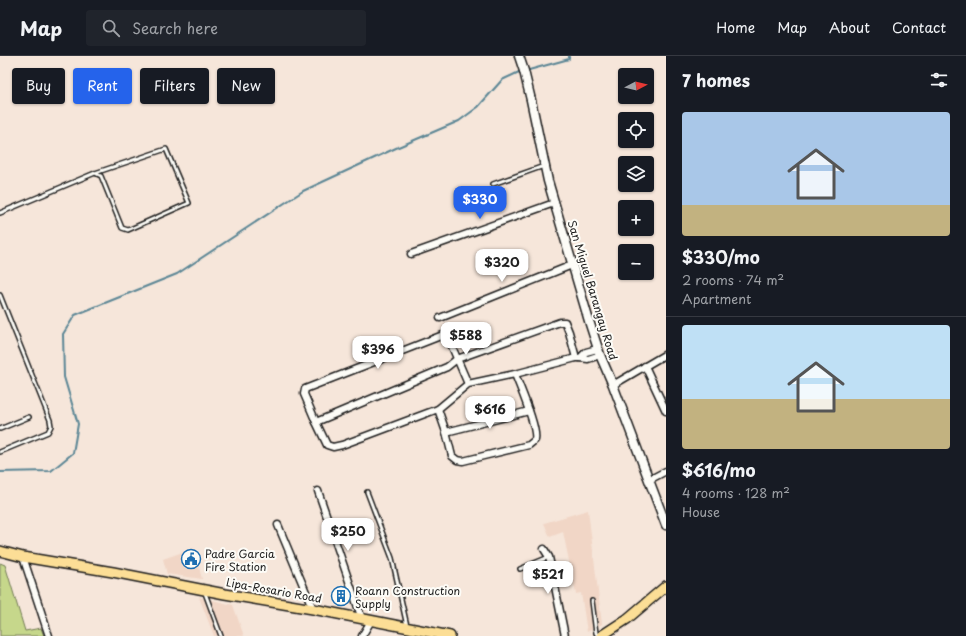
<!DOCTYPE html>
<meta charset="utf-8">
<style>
:root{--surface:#171b24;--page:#20242c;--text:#f1f3f6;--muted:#9ea1a6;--line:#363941;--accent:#2563eb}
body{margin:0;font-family:"Playpen Sans",sans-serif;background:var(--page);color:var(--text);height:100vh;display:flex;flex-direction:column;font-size:15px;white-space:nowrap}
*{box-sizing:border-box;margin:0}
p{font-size:13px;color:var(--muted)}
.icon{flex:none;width:22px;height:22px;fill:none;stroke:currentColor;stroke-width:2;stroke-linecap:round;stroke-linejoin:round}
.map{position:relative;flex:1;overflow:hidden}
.details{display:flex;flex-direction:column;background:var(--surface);width:300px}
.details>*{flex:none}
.top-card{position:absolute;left:12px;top:12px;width:380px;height:36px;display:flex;gap:8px}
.needle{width:26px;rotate:83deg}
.fabs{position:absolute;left:618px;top:12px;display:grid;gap:8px}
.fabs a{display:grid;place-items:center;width:36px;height:36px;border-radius:4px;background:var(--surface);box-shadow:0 1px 3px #0004;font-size:20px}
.price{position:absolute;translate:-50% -34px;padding:0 9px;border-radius:8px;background:#fff;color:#222;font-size:13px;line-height:26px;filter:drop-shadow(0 1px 2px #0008)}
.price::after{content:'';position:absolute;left:50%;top:24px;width:12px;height:9px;margin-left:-6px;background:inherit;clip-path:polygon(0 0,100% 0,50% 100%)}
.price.current{background:var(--accent);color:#fff}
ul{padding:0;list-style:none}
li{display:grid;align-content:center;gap:8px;height:212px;padding:0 16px}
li+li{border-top:1px solid var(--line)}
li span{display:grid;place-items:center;height:124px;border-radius:4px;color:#555}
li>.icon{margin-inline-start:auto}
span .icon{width:72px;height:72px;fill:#fffc;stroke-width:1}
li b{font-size:17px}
h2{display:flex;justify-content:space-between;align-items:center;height:48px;padding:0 16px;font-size:17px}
.tag{padding:0 14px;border-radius:4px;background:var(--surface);box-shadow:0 1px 3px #0004;font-size:14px;line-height:36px}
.tag.current{background:var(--accent);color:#fff}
header{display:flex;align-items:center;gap:24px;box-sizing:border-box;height:56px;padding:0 20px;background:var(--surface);border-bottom:1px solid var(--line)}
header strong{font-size:19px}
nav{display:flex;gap:22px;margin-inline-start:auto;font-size:14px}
.search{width:280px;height:36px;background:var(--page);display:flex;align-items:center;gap:10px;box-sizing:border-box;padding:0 14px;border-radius:4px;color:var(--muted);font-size:15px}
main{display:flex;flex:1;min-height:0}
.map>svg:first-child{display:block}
.built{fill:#f1d6c6}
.green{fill:#c6d78b;stroke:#717a54}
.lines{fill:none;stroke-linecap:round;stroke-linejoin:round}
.stream{stroke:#5b8695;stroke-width:2}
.lane-casing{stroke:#1c1c1c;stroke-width:6}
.street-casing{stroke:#1c1c1c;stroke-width:9}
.secondary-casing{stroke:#1c1c1c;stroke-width:11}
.primary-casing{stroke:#1c1c1c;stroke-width:12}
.lane{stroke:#fdfcf7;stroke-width:3}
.street{stroke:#fdfcf7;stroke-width:6}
.secondary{stroke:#fdfcf7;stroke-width:8}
.primary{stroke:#fcde96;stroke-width:9}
.labels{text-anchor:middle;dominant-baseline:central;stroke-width:4;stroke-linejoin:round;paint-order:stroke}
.street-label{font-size:11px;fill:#1c1c1c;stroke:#fdfcf7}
.poi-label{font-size:11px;fill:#1c1c1c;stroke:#fdfcf7;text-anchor:start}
</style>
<header>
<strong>Map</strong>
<div class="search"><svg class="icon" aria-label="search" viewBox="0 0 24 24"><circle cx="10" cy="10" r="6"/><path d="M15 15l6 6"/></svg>Search here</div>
<nav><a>Home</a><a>Map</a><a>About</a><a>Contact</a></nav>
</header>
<main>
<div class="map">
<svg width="666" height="580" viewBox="0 0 666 580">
<rect width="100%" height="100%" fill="#f6e6da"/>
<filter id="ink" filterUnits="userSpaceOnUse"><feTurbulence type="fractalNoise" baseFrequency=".025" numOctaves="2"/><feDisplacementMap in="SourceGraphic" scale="8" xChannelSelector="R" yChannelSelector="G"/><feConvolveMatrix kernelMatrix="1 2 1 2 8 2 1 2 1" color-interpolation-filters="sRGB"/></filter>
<g filter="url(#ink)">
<!-- built -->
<g class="built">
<polygon points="588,454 602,568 587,576 581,537 576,538 563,476 550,481 544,467"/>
<polygon points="194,492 202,523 167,518 163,503"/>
<polygon points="199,541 233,549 244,580 214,580"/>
</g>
<!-- green -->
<polygon class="green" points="0,507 5,509 25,575 41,572 44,580 0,580"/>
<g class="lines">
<!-- stream -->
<g class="stream">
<polyline points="529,14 569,3 569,0"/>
<polyline points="0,416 51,415 73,397 78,368 64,321 63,278 75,259 177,218 303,135 396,92 459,65 478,51 502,24 519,16"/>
</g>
<defs>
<g id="lane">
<polyline points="493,128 544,110"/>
<polyline points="0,157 95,117 166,93 189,147 128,174 122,172 101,120 95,117"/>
<polyline points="0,239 50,364 51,370 48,376 0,396"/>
<polyline points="0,373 29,361"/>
<polyline points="367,436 392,502 407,570"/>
<polyline points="520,513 549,501"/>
<polyline points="205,537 221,580"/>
<polyline points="592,545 596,577 598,580"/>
</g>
<g id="street">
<polyline points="411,198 554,147"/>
<polyline points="440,262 572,209"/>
<polyline points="580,302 586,296 597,293"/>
<polyline points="645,310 666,355"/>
<polyline points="468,328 447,279 443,279 305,333 304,338 316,366 327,389 333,391 342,389 438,353 468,328 515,318 576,302 580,302 588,303 600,299"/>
<polyline points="613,329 666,298"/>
<path d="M438,353L446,376L452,400L457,404L463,405L529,389L535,384C538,372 520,332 515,318"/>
<polyline points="316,366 447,311 457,303 560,266 565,266 569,276 576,302"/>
<polyline points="446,376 529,355"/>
<polyline points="649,424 666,415"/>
<polyline points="318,435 362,563"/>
<polyline points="278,469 313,553"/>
<polyline points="544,493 549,501 565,580"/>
<polyline points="23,501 49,580"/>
<polyline points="362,580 371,565"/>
</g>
<polyline id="secondary" points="519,0 524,15 531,44 548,125 589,265 600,299 613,329 666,469"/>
<g id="primary">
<polyline points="0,495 23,501 113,516 225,538 313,553 450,580"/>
<polyline points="601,580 627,563 666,530"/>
</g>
</defs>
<!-- lane casing -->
<use href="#lane" class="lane-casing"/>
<!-- street casing -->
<use href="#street" class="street-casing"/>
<!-- secondary casing -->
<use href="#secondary" class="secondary-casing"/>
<!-- primary casing -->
<use href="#primary" class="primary-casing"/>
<!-- lane -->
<use href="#lane" class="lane"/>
<!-- street -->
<use href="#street" class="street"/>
<!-- secondary -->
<use href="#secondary" class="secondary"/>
<!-- primary -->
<use href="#primary" class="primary"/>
</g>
</g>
<!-- icons -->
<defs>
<symbol id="civic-ring" viewBox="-11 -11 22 22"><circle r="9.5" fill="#fdfcf7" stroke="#1f6fb2" stroke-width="1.5"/><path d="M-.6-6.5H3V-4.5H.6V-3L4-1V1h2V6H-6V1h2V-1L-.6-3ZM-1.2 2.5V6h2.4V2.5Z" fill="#1f6fb2"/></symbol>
<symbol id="building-ring" viewBox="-11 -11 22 22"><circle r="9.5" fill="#fdfcf7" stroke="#1f6fb2" stroke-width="1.5"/><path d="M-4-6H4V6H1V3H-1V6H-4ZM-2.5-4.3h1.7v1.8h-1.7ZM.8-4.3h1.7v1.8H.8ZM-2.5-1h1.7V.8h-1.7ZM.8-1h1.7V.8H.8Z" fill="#1f6fb2"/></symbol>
</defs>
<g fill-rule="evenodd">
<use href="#civic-ring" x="180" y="492" width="22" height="22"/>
<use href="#building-ring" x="330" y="529" width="22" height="22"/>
</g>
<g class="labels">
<!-- street labels -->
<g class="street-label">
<text transform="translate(593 234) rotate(73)">San Miguel Barangay Road</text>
<text transform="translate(274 534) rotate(10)">Lipa-Rosario Road</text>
</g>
<!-- poi labels -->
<g class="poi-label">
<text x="205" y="497">Padre Garcia<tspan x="205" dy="13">Fire Station</tspan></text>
<text x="355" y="534">Roann Construction<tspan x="355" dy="13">Supply</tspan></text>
</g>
</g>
</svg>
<div class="fabs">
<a><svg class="needle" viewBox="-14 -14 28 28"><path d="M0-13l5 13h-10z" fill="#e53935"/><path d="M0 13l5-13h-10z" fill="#9ea1a6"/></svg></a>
<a><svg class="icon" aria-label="locate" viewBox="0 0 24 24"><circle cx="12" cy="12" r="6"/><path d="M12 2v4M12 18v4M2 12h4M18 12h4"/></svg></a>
<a><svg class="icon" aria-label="layers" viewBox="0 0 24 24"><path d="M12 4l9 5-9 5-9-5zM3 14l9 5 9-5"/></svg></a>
<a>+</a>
<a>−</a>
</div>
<b class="price current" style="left:480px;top:164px">$330</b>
<b class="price" style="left:502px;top:227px">$320</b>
<b class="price" style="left:466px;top:300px">$588</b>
<b class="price" style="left:378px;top:314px">$396</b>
<b class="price" style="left:490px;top:374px">$616</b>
<b class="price" style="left:348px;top:496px">$250</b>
<b class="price" style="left:548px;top:539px">$521</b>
<div class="top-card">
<a class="tag">Buy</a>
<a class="tag current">Rent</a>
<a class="tag">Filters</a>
<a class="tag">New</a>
</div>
</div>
<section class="details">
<h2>7 homes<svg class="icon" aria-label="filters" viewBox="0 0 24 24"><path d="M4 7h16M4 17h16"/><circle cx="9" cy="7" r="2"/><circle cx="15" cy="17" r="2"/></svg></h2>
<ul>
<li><span style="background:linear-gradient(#a9c7e8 75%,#c2b280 0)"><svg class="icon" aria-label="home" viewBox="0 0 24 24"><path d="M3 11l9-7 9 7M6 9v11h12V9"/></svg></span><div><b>$330/mo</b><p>2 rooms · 74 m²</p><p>Apartment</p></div></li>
<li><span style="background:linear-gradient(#bfe0f5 60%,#c2b280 0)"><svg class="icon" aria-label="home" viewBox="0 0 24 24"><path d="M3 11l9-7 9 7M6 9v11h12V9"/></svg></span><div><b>$616/mo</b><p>4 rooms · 128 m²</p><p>House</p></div></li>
</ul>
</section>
</main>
